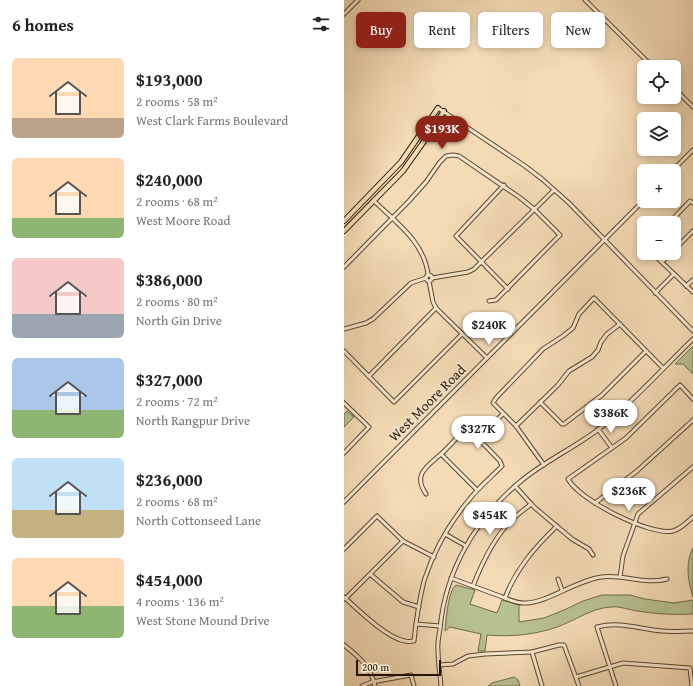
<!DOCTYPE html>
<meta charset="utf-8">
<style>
:root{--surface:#fff;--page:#f2f2f2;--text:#202124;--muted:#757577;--accent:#8f2418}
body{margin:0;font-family:"Gentium Book Plus",serif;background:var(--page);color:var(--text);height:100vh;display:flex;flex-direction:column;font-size:15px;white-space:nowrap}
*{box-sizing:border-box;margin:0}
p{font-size:13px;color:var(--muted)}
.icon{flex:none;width:22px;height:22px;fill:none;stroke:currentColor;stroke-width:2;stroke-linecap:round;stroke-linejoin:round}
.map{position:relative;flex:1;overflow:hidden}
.panel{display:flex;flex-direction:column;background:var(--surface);width:344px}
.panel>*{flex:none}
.guide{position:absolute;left:12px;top:12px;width:277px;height:36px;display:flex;gap:8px}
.fabs{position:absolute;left:293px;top:60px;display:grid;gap:8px}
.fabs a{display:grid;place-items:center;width:44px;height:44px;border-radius:6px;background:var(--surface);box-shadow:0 2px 6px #0003;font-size:20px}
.scale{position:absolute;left:12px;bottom:10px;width:85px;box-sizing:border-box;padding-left:4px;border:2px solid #261500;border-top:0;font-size:11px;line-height:14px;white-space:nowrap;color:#261500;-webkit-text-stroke:3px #f8e8d0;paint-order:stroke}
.price{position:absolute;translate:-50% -34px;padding:0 9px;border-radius:14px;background:#fff;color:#222;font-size:13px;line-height:26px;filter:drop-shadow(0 1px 2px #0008)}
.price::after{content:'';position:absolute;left:50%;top:24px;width:12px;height:9px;margin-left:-6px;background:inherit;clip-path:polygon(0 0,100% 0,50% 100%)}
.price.current{background:var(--accent);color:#fff}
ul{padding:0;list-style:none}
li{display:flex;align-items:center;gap:12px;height:100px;padding:0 12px}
li span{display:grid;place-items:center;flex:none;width:112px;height:80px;border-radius:6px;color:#555}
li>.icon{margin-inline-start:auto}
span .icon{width:48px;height:48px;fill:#fffc;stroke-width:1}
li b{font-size:17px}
h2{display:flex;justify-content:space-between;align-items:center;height:48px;padding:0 12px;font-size:17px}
.tag{padding:0 14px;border-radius:6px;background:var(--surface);box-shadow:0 2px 6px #0003;font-size:14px;line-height:36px}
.tag.current{background:var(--accent);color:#fff}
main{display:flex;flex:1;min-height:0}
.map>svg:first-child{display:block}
.green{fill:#b8c191;stroke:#6f6b48}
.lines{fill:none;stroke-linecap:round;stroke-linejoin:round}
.minor-casing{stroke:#5a472e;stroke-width:5}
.major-casing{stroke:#261500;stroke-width:6}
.minor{stroke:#f8e8d0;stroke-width:3}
.major{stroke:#f5dcb7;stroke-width:4}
.labels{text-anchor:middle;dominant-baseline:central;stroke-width:3;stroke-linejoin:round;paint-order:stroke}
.street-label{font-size:14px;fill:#261500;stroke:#f8e8d0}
</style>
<main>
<section class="panel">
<h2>6 homes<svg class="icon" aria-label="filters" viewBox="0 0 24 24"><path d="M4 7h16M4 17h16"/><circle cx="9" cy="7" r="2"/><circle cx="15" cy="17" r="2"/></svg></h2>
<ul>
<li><span style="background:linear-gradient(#ffd9b3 75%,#b9a48a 0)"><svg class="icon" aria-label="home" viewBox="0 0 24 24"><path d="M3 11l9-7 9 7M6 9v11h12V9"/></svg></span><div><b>$193,000</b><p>2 rooms · 58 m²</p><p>West Clark Farms Boulevard</p></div></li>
<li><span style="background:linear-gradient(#ffd9b3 75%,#8fb573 0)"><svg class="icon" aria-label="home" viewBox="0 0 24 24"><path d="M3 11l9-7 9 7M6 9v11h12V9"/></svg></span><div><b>$240,000</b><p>2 rooms · 68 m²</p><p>West Moore Road</p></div></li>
<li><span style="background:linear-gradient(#f6c9c9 70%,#9aa5b1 0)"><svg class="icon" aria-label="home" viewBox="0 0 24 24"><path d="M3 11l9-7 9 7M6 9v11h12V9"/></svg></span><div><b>$386,000</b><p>2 rooms · 80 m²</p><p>North Gin Drive</p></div></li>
<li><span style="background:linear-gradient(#a9c7e8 65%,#8fb573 0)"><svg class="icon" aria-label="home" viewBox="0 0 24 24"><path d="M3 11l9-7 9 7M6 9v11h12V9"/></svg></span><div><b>$327,000</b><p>2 rooms · 72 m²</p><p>North Rangpur Drive</p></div></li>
<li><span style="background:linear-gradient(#bfe0f5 65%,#c2b280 0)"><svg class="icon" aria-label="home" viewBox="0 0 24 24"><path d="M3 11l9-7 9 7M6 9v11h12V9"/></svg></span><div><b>$236,000</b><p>2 rooms · 68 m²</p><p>North Cottonseed Lane</p></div></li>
<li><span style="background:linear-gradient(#ffd9b3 60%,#8fb573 0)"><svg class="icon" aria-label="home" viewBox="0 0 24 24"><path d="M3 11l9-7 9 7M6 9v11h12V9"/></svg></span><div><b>$454,000</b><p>4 rooms · 136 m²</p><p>West Stone Mound Drive</p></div></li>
</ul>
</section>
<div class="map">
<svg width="349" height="686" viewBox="0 0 349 686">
<rect width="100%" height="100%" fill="#f5dcb7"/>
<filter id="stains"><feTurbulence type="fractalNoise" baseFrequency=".005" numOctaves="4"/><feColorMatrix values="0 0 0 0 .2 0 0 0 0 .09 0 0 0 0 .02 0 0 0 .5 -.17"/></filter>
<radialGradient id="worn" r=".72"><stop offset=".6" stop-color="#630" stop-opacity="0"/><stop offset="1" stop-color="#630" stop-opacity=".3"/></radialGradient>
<!-- green -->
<g class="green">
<polygon points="349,346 349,374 339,364 331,364"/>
<polygon points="3,411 10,417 0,427 0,414"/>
<path d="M349,548V597C344,582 341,562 349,548Z"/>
<path d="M112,585L131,590L126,604L153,613L158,600L175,605V622L200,618L220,610L239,601L258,595H286L301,599L330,603L349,600V614C333,615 310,614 294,611C285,610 276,606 267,607C247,608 231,621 213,627C190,635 167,637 143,635L141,651H134L137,634L106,627L101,631C102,620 104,591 112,585Z"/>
<polygon points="170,677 174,680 176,686 144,686 148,683"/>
</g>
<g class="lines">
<defs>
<g id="minor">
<polyline points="241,0 309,67"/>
<polyline points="0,14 14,0"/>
<polyline points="330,88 349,107"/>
<polyline points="94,108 181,166 198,179 225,203 349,331"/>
<polyline points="328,171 349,150"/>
<polyline points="160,185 112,236 164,289"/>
<path d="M30,201C52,222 81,243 84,275"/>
<polyline points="325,223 346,201 349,203"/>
<polyline points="330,250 349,231"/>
<polyline points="308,253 349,292"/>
<polyline points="318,262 327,253"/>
<polyline points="0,267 65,201 82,182 96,162 102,156 109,155 115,156 175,197 190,209 216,235 152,300 145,301"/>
<circle cx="85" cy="278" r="3"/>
<polyline points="88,278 124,272 130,269 210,190"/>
<polyline points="85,281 89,302 92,308 143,358"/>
<polyline points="342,286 349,280"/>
<polyline points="311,293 330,274"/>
<polyline points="0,329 22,323 29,319 67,283 82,278"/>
<polyline points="0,351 50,402 118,334"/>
<polyline points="25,376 92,308"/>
<path d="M349,399L336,385L282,438L224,479C235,500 306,536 329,531C337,529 343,522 349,517"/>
<polyline points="196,402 218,424 220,424 258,395 302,351"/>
<polyline points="0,403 25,427 0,453"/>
<polyline points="172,426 214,385 225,371 248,357 254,350 257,342 263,334 276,324"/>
<polyline points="254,429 268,448"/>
<polyline points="133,439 159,414"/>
<polyline points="97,454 133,490"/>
<polyline points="200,465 172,426 149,403 152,398 199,349 219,336 229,328 235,314 250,298 319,368"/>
<polyline points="171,486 190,507 228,539 245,549 249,555"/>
<polyline points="0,502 300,200"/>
<polyline points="251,503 293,471 349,420"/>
<polyline points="101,534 122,546"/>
<polyline points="0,549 33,516 59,541 90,557"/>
<polyline points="26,574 59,602 75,607"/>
<polyline points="276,577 279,556 294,514 349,467"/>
<path d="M107,578C123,584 139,590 156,596C163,599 174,604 182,603C205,602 231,581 257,577C280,574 301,585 323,579"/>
<polyline points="214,579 218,590"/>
<path d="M129,586C138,563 150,537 168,520C174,514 181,509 187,504"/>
<path d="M0,597C14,610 43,638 61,641C64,642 67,641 70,641C72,621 75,601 80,581C89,553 105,524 124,501C134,488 146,478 158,466L156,461L123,427C114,436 106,446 97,454C84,466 68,474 82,494"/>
<path d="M161,598C172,569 191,547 213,526"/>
<polyline points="1,599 59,541"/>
<polyline points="72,624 96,626"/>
<path d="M0,645C14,656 27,667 31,686"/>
<polyline points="188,652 198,686"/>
<polyline points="95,665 109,664 124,656 141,654 188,652 215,645 220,645 235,686"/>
<polyline points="232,677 279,663 346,668 348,686"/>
<polyline points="18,686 28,682 67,675 70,686"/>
<path d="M97,686C96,674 94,662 94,650C93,643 95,636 96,629C101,571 132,518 177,481C201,461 230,448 255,429C288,403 319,368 349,339"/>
<path d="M272,686L253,627C276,621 295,629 318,631C328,632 339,631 349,631"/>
</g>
<g id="major">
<polyline points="0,221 57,162 94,108"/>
<polyline points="0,231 59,171 81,140 100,111"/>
</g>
</defs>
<!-- minor casing -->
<use href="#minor" class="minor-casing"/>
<!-- major casing -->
<use href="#major" class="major-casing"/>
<!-- minor -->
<use href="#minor" class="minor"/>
<!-- major -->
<use href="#major" class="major"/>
</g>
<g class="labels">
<!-- street labels -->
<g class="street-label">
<text transform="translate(83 403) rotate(-45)">West Moore Road</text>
</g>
</g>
<rect width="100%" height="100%" filter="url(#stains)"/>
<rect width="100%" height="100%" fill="url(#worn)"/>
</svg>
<div class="fabs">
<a><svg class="icon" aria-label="locate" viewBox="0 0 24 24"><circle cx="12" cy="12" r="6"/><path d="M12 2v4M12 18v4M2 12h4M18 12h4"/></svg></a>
<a><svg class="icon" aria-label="layers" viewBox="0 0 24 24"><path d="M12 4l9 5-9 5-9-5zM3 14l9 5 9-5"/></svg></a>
<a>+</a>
<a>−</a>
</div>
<div class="scale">200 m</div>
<b class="price current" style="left:98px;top:150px">$193K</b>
<b class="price" style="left:145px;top:346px">$240K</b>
<b class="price" style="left:267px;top:434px">$386K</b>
<b class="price" style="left:134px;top:450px">$327K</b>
<b class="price" style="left:285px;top:512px">$236K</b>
<b class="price" style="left:146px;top:536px">$454K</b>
<div class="guide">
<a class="tag current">Buy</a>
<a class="tag">Rent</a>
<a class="tag">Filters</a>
<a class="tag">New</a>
</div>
</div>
</main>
